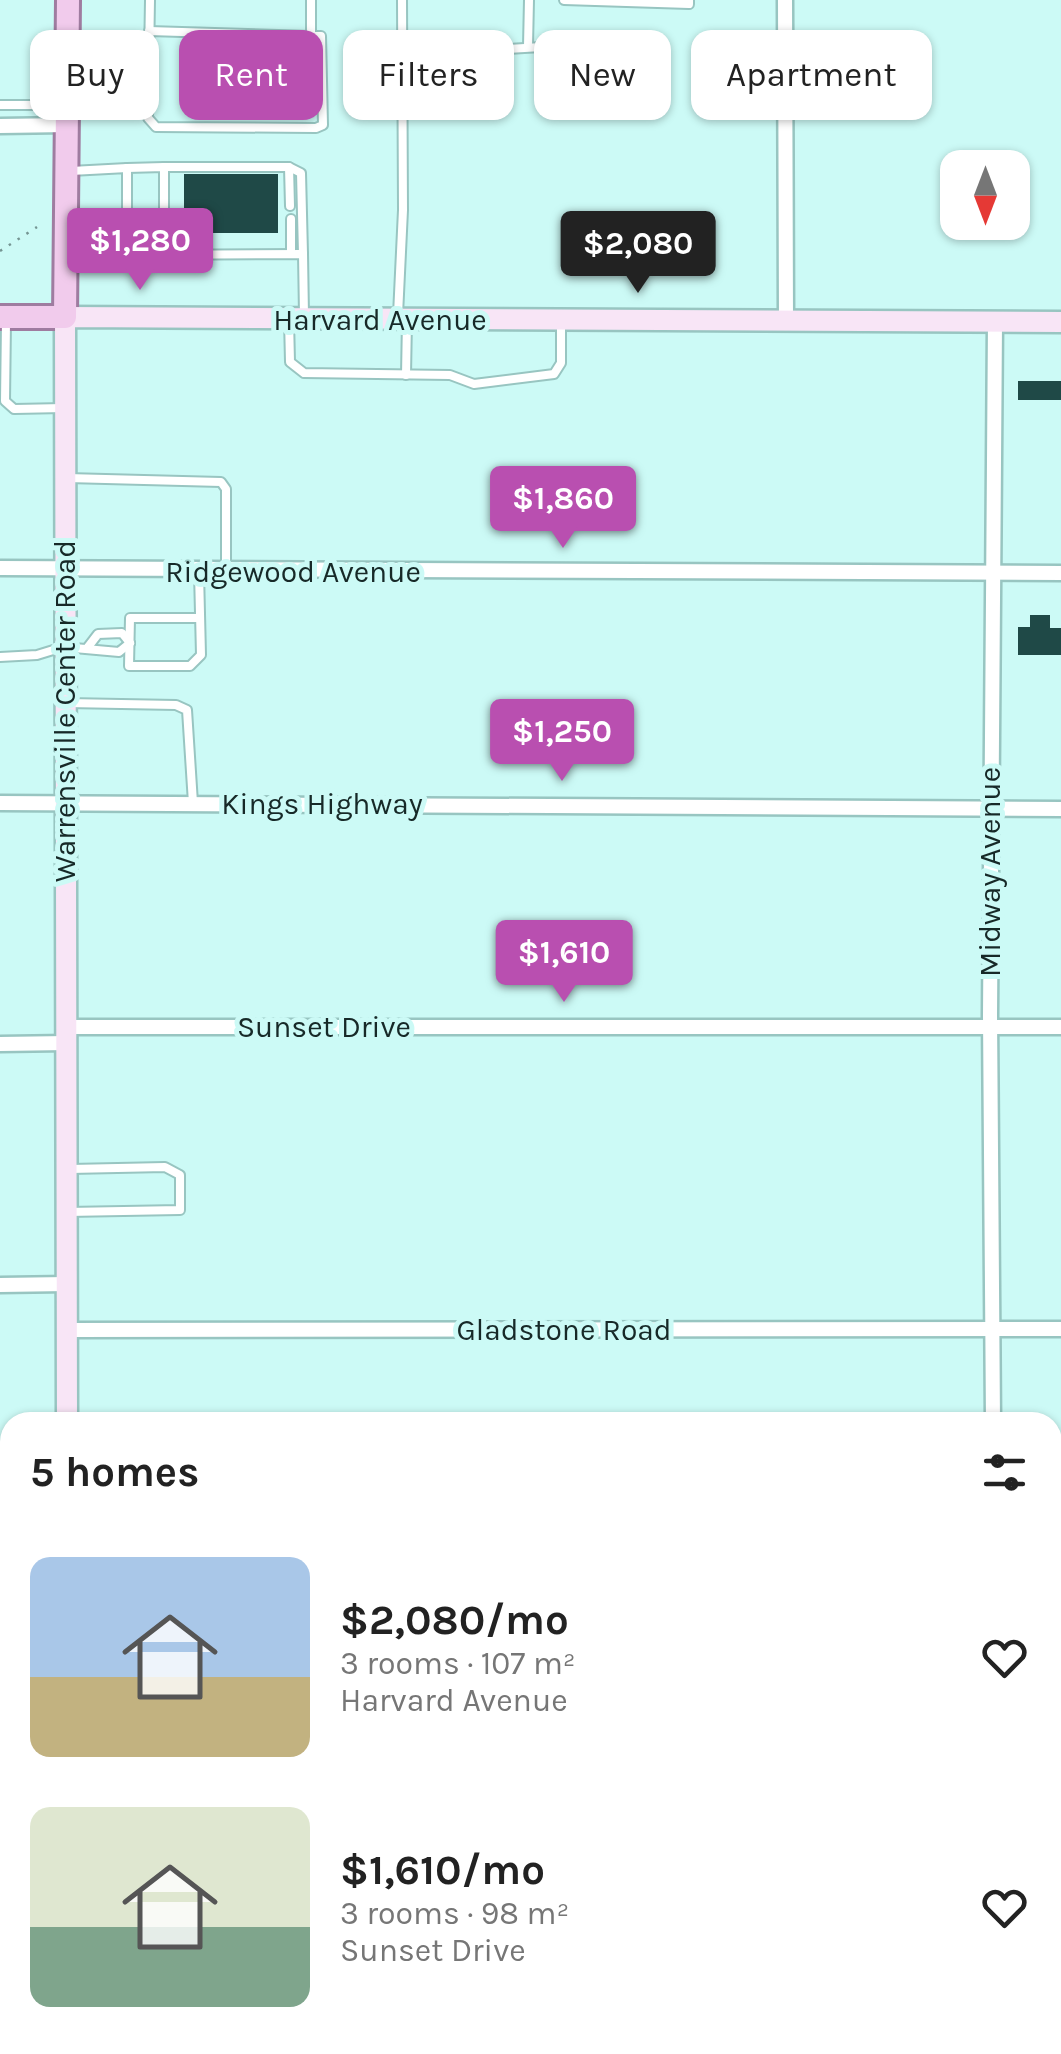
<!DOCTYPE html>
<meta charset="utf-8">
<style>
:root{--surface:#fff;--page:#f6f6f6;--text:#222;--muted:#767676;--accent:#b94fb0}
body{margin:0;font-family:Karla,sans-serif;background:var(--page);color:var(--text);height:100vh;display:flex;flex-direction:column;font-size:38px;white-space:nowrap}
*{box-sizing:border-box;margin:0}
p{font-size:32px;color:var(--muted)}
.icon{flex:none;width:55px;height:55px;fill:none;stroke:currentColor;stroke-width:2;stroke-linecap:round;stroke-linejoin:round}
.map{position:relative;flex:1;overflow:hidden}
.side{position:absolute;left:0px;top:1412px;width:1062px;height:642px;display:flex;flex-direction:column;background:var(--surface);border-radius:30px 30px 0 0;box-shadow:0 2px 8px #0004}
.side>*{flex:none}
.banner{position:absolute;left:30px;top:30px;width:1002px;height:90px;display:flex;gap:20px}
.needle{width:65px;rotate:180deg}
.tools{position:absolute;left:940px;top:150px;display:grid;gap:20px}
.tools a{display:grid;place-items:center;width:90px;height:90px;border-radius:20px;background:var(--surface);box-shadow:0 2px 8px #0004;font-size:50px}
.price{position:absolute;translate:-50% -85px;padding:0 22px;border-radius:10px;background:var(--accent);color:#fff;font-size:32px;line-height:65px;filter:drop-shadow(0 2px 5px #0008)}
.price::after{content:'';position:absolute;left:50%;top:60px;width:30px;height:22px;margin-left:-15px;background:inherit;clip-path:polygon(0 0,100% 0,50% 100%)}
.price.selected{background:#222;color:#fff}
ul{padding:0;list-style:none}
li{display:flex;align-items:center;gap:30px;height:250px;padding:0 30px}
li span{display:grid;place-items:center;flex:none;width:280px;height:200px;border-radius:20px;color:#555}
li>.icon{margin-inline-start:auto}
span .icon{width:120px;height:120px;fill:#fffc;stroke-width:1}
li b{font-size:42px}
h2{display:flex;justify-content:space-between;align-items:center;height:120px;padding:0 30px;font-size:42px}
.tag{padding:0 35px;border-radius:20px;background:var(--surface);box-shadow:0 2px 8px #0004;font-size:35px;line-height:90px}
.tag.selected{background:var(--accent);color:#fff}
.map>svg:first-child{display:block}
.building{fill:#1f4947}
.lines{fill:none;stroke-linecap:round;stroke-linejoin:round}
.service-casing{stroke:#98c5c1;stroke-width:12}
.minor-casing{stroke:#98c5c1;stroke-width:19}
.secondary-casing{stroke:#98c5c1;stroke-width:25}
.primary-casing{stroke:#9f7ca0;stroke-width:28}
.path{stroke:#759593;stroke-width:2.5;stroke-dasharray:2.5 8;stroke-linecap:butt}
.service{stroke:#fff;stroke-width:8}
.minor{stroke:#fff;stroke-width:14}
.secondary{stroke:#f8e5f6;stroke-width:20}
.primary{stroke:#f1cbec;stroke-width:22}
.labels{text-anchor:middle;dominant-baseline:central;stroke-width:10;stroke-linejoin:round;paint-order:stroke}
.street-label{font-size:30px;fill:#172928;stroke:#ccfaf6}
</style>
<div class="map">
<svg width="1061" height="2054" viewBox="0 0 1061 2054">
<rect width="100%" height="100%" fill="#ccfaf6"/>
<!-- building -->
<g class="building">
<rect x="184" y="174" width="94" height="59"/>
<rect x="1018" y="381" width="43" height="19"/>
<polygon points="1030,615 1050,615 1050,628 1061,628 1061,655 1018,655 1018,627 1030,627"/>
</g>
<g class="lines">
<defs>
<g id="service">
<polyline points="150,0 148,118 156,127 316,128 323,125 321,36 311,36 311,0"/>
<polyline points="564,0 689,4 689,0"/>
<polyline points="149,31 311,36"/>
<polyline points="528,46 529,0"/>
<polyline points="440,53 575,45"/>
<polyline points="0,105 64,105"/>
<polyline points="164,167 289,167 301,173 303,254"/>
<polyline points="289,167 290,206"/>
<polyline points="127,168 164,167 164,255"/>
<polyline points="71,171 127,168 127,240 134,255 303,254 304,315"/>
<polyline points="291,219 291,254"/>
<polyline points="398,315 403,210 402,0"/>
<polyline points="289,319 290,362 304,373 450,375 474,384 554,374 561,363 561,321"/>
<polyline points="6,322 5,401 14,409 64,408"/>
<polyline points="406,375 407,320"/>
<polyline points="67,478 221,482 226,489 226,572"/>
<polyline points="199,572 201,655 190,666 129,666 130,618 200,618"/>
<polyline points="88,647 98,634 122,633 130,643"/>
<polyline points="0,657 37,655 63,647 119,652 130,643"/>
<polyline points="67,703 176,705 187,710 193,803"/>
<polyline points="67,1212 180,1210 180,1175 165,1167 70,1169"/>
</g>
<g id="minor">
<polyline points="785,0 786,321"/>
<polyline points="0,126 68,125"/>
<polyline points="0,568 1061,573"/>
<polyline points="0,803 1061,809"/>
<polyline points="67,1027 1061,1027"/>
<polyline points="0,1044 67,1043"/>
<polyline points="0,1285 67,1284"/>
<polyline points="67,1330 1061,1329"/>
<polyline points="993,1422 990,1015 995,322"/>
<polyline points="0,1525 10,1525"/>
<polyline points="1052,1653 1061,1653"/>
<polyline points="0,1778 10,1778"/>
<polyline points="1052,1891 1061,1891"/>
<polyline points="1008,2054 1008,2045"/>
</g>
<g id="secondary">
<polyline points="67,1422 65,317 1061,322"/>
<polyline points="73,2054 73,2045"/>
</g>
<polyline id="primary" points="0,317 65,317 68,0"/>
</defs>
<!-- service casing -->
<use href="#service" class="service-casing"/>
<!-- minor casing -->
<use href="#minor" class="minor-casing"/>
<!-- secondary casing -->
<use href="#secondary" class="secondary-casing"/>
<!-- primary casing -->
<use href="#primary" class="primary-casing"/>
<!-- path -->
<polyline class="path" points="0,251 37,227"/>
<!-- service -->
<use href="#service" class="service"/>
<!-- minor -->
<use href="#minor" class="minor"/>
<!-- secondary -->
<use href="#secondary" class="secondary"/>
<!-- primary -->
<use href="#primary" class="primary"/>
</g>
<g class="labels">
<!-- street labels -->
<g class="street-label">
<text x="380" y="320">Harvard Avenue</text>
<text x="293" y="572">Ridgewood Avenue</text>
<text transform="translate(65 711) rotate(-90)">Warrensville Center Road</text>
<text x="322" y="804">Kings Highway</text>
<text transform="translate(990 872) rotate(-90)">Midway Avenue</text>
<text x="324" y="1027">Sunset Drive</text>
<text x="564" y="1330">Gladstone Road</text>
</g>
</g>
</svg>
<div class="tools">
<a><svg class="needle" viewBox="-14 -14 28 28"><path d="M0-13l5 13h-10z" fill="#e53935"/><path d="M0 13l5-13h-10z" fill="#767676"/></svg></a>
</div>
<b class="price" style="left:140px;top:293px">$1,280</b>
<b class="price selected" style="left:638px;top:296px">$2,080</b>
<b class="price" style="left:563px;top:551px">$1,860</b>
<b class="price" style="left:562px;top:784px">$1,250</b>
<b class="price" style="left:564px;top:1005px">$1,610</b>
<div class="banner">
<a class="tag">Buy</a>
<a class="tag selected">Rent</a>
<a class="tag">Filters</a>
<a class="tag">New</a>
<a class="tag">Apartment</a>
</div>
<section class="side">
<h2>5 homes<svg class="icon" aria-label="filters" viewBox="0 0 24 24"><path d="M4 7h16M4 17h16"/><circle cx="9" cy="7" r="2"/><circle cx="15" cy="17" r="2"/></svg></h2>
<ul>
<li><span style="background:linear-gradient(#a9c7e8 60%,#c2b280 0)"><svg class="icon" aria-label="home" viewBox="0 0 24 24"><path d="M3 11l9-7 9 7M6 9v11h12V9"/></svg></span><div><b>$2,080/mo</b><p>3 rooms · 107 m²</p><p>Harvard Avenue</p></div><svg class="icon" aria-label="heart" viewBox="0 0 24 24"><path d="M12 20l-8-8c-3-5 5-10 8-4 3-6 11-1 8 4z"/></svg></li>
<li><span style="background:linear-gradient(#dfe7d0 60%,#7fa58c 0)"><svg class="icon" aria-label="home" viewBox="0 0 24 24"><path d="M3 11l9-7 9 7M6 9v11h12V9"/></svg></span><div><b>$1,610/mo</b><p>3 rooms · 98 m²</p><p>Sunset Drive</p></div><svg class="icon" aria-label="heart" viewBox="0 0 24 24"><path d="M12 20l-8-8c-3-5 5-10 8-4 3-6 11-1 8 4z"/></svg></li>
</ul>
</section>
</div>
